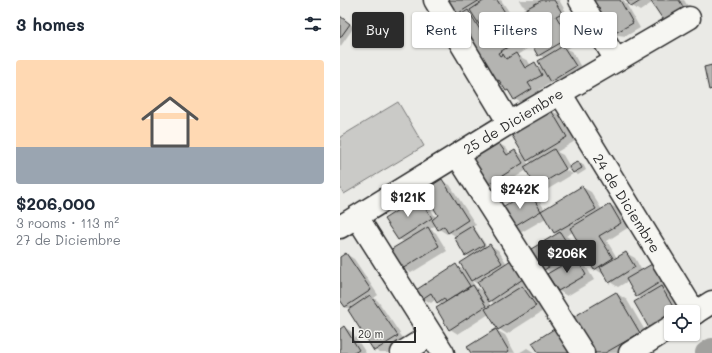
<!DOCTYPE html>
<meta charset="utf-8">
<style>
:root{--surface:#fff;--page:#f6f6f7;--text:#1f2937;--muted:#747a83;--line:#e0e1e3;--accent:#2b2b2b}
body{margin:0;font-family:Mali,sans-serif;background:var(--page);color:var(--text);height:100vh;display:flex;flex-direction:column;font-size:15px;white-space:nowrap}
*{box-sizing:border-box;margin:0}
p{font-size:13px;color:var(--muted)}
.icon{flex:none;width:22px;height:22px;fill:none;stroke:currentColor;stroke-width:2;stroke-linecap:round;stroke-linejoin:round}
.map{position:relative;flex:1;overflow:hidden}
.panel{display:flex;flex-direction:column;background:var(--surface);width:340px}
.panel>*{flex:none}
.hud{position:absolute;left:12px;top:12px;width:300px;height:36px;display:flex;gap:8px}
.buttons{position:absolute;left:324px;top:305px;display:grid;gap:8px}
.buttons a{display:grid;place-items:center;width:36px;height:36px;border-radius:4px;background:var(--surface);box-shadow:0 1px 3px #0004;font-size:20px}
.scale{position:absolute;left:12px;bottom:10px;width:64px;box-sizing:border-box;padding-left:4px;border:2px solid #2b2b2b;border-top:0;font-size:11px;line-height:14px;white-space:nowrap;color:#2b2b2b;-webkit-text-stroke:3px #f6f6f2;paint-order:stroke}
.price{position:absolute;translate:-50% -34px;padding:0 9px;border-radius:4px;background:#fff;color:#222;font-size:13px;line-height:26px;filter:drop-shadow(0 1px 2px #0008)}
.price::after{content:'';position:absolute;left:50%;top:24px;width:12px;height:9px;margin-left:-6px;background:inherit;clip-path:polygon(0 0,100% 0,50% 100%)}
.price.current{background:var(--accent);color:#fff}
ul{padding:0;list-style:none}
li{display:grid;align-content:center;gap:8px;height:212px;padding:0 16px}
li+li{border-top:1px solid var(--line)}
li span{display:grid;place-items:center;height:124px;border-radius:4px;color:#555}
li>.icon{margin-inline-start:auto}
span .icon{width:72px;height:72px;fill:#fffc;stroke-width:1}
li b{font-size:17px}
h2{display:flex;justify-content:space-between;align-items:center;height:48px;padding:0 16px;font-size:17px}
.tag{padding:0 14px;border-radius:4px;background:var(--surface);box-shadow:0 1px 3px #0004;font-size:14px;line-height:36px}
.tag.current{background:var(--accent);color:#fff}
main{display:flex;flex:1;min-height:0}
.map>svg:first-child{display:block}
.green{fill:#cacac7;stroke:#7a7a79}
.shadow{fill:#0003;fill-rule:evenodd}
.lines{fill:none;stroke-linecap:round;stroke-linejoin:round}
.canal{stroke:#a1a19e;stroke-width:22}
.building{fill:#b4b4b1;stroke:#2b2b2b}
.minor-casing{stroke:#2b2b2b;stroke-width:25}
.minor{stroke:#f6f6f2;stroke-width:22}
.labels{text-anchor:middle;dominant-baseline:central;stroke-width:4;stroke-linejoin:round;paint-order:stroke}
.street-label{font-size:14px;fill:#2b2b2b;stroke:#f6f6f2}
</style>
<main>
<section class="panel">
<h2>3 homes<svg class="icon" aria-label="filters" viewBox="0 0 24 24"><path d="M4 7h16M4 17h16"/><circle cx="9" cy="7" r="2"/><circle cx="15" cy="17" r="2"/></svg></h2>
<ul>
<li><span style="background:linear-gradient(#ffd9b3 70%,#9aa5b1 0)"><svg class="icon" aria-label="home" viewBox="0 0 24 24"><path d="M3 11l9-7 9 7M6 9v11h12V9"/></svg></span><div><b>$206,000</b><p>3 rooms · 113 m²</p><p>27 de Diciembre</p></div></li>
</ul>
</section>
<div class="map">
<svg width="372" height="353" viewBox="0 0 372 353">
<rect width="100%" height="100%" fill="#eaeae6"/>
<filter id="ink" filterUnits="userSpaceOnUse"><feTurbulence type="fractalNoise" baseFrequency=".025" numOctaves="2"/><feDisplacementMap in="SourceGraphic" scale="8" xChannelSelector="R" yChannelSelector="G"/><feConvolveMatrix kernelMatrix="1 2 1 2 8 2 1 2 1" color-interpolation-filters="sRGB"/></filter>
<g filter="url(#ink)">
<!-- green -->
<polygon class="green" points="58,102 84,146 4,194 0,187 0,137"/>
<!-- shadow -->
<g class="shadow">
<path d="M110,0H161L174,19L178,22L188,9L182,5L179,0H219L229,17L224,21L237,43L227,49L232,51L243,71L219,86L212,82L199,90L202,95L186,106L175,99L171,93L167,91L165,87L156,82L121,15L118,14ZM193,45L199,55L205,58L204,69L195,64L191,66L188,61L177,55Z"/>
<polygon points="246,0 284,0 300,28 286,36 270,34"/>
<polygon points="288,0 344,0 352,13 313,2 300,11 292,6"/>
<polygon points="0,17 14,27 0,47"/>
<path d="M211,111L220,115L235,141L217,152L223,155L230,167L238,162L243,164L246,170L238,175L222,166L221,168L233,174L205,191L197,186L187,170L155,190L147,185L158,143L166,148L170,154L175,151L186,157ZM185,159L193,163L189,165Z"/>
<path d="M102,181L110,185L136,225L132,227L136,230L147,247L150,245L158,250L167,264L191,284L185,288L191,292L203,311L167,334L159,329L149,314L118,334L110,329L103,305L98,302L96,299L91,303L82,298L116,266L126,271L130,257L126,255L117,237L109,232L107,234L99,229L96,225L90,229L96,233L107,251L71,273L62,268L64,242L59,239L46,219L79,198L87,203L96,218L100,216ZM131,280L139,285L144,292L136,287ZM147,299L155,304L151,307Z"/>
<polygon points="242,187 251,192 262,210 270,205 279,209 289,227 267,241 277,258 286,253 295,258 302,271 312,265 321,270 330,285 324,289 329,292 341,312 331,312 331,325 302,299 297,296 288,281 278,287 270,282 264,273 263,274 255,269 233,232 226,236 229,238 241,257 237,259 244,263 254,280 227,296 219,291 209,274 211,273 204,269 218,234 215,233 206,218 180,233 172,228 189,192 197,197 205,210"/>
<polygon points="6,254 14,259 38,295 34,298 38,301 65,341 47,353 40,353 35,350 9,310 10,309 5,307 0,298 0,259"/>
<polygon points="276,293 287,300 310,339 287,353 251,353"/>
<polygon points="4,327 12,332 26,353 0,353 0,330"/>
<polygon points="156,330 165,335 175,353 132,353"/>
<polygon points="187,348 195,353 179,353"/>
</g>
<g class="lines">
<!-- canal -->
<polyline class="canal" points="366,353 372,349"/>
</g>
<!-- building -->
<g class="building">
<polygon points="108,0 140,0 117,14"/>
<polygon points="145,0 157,0 166,14 142,29 130,10"/>
<polygon points="202,0 214,0 222,13 216,16 229,38 198,56 190,42 196,39 192,32 185,36 173,16"/>
<polygon points="255,0 280,0 293,23 277,32 261,30 247,5"/>
<polygon points="286,0 302,0 291,7"/>
<polygon points="310,0 339,0 344,8 324,21"/>
<polygon points="128,10 142,33 169,16 183,38 158,53 160,56 163,54 166,59 176,53 185,68 195,62 202,75 188,83 192,89 174,100 168,90 166,91 159,80 155,83 114,19"/>
<polygon points="0,16 10,24 0,38"/>
<polygon points="223,46 236,66 210,82 198,61"/>
<polygon points="372,65 372,89 369,90 364,67"/>
<polygon points="211,110 227,137 187,161 171,134"/>
<polygon points="158,142 167,155 175,150 183,163 146,186 130,159"/>
<polygon points="214,149 226,169 196,187 184,167"/>
<polygon points="238,161 242,168 233,173 229,167"/>
<polygon points="102,179 128,220 108,233 104,226 98,230 92,220 98,215 83,191"/>
<polygon points="242,186 256,209 214,233 201,211"/>
<polygon points="189,191 201,211 171,229 159,209"/>
<polygon points="78,197 92,218 58,240 44,219"/>
<polygon points="270,204 281,223 259,236 273,258 254,270 230,228"/>
<polygon points="132,226 144,245 125,256 114,237"/>
<polygon points="88,227 99,246 62,269 50,250"/>
<polygon points="220,232 233,252 204,270 191,249"/>
<polygon points="150,244 162,263 131,281 120,263"/>
<polygon points="286,252 295,267 269,283 260,267"/>
<polygon points="6,253 31,290 5,307 0,300 0,257"/>
<polygon points="236,257 246,275 218,291 207,274"/>
<polygon points="171,260 183,279 149,302 137,282"/>
<polygon points="116,264 130,286 106,302 104,298 97,303 91,293 82,299 76,290"/>
<polygon points="312,264 322,281 296,297 286,279"/>
<polygon points="133,285 146,306 109,330 96,308"/>
<polygon points="182,286 196,306 158,330 145,309"/>
<polygon points="321,286 336,312 331,312 331,315 309,328 294,302"/>
<polygon points="276,292 300,333 265,353 250,353 230,319"/>
<polygon points="30,295 58,336 34,351 8,310"/>
<polygon points="4,326 19,350 14,353 0,353 0,329"/>
<polygon points="156,329 169,351 166,353 131,353 127,347"/>
<polygon points="214,329 231,353 199,353 192,343"/>
</g>
<g class="lines">
<defs>
<g id="minor">
<polyline points="95,0 169,123"/>
<polyline points="240,0 276,60"/>
<polyline points="220,93 355,313"/>
<polyline points="117,155 243,353"/>
<polyline points="17,217 103,353"/>
<polyline points="0,227 169,123 349,18"/>
<polyline points="353,314 372,302"/>
<polyline points="62,353 91,335"/>
<polyline points="290,353 331,327"/>
</g>
</defs>
<!-- minor casing -->
<use href="#minor" class="minor-casing"/>
<!-- minor -->
<use href="#minor" class="minor"/>
</g>
</g>
<g class="labels">
<!-- street labels -->
<g class="street-label">
<text transform="translate(173 121) rotate(-31)">25 de Diciembre</text>
<text transform="translate(287 203) rotate(58)">24 de Diciembre</text>
</g>
</g>
</svg>
<div class="buttons">
<a><svg class="icon" aria-label="locate" viewBox="0 0 24 24"><circle cx="12" cy="12" r="6"/><path d="M12 2v4M12 18v4M2 12h4M18 12h4"/></svg></a>
</div>
<div class="scale">20 m</div>
<b class="price" style="left:180px;top:210px">$242K</b>
<b class="price" style="left:68px;top:218px">$121K</b>
<b class="price current" style="left:227px;top:274px">$206K</b>
<div class="hud">
<a class="tag current">Buy</a>
<a class="tag">Rent</a>
<a class="tag">Filters</a>
<a class="tag">New</a>
</div>
</div>
</main>
